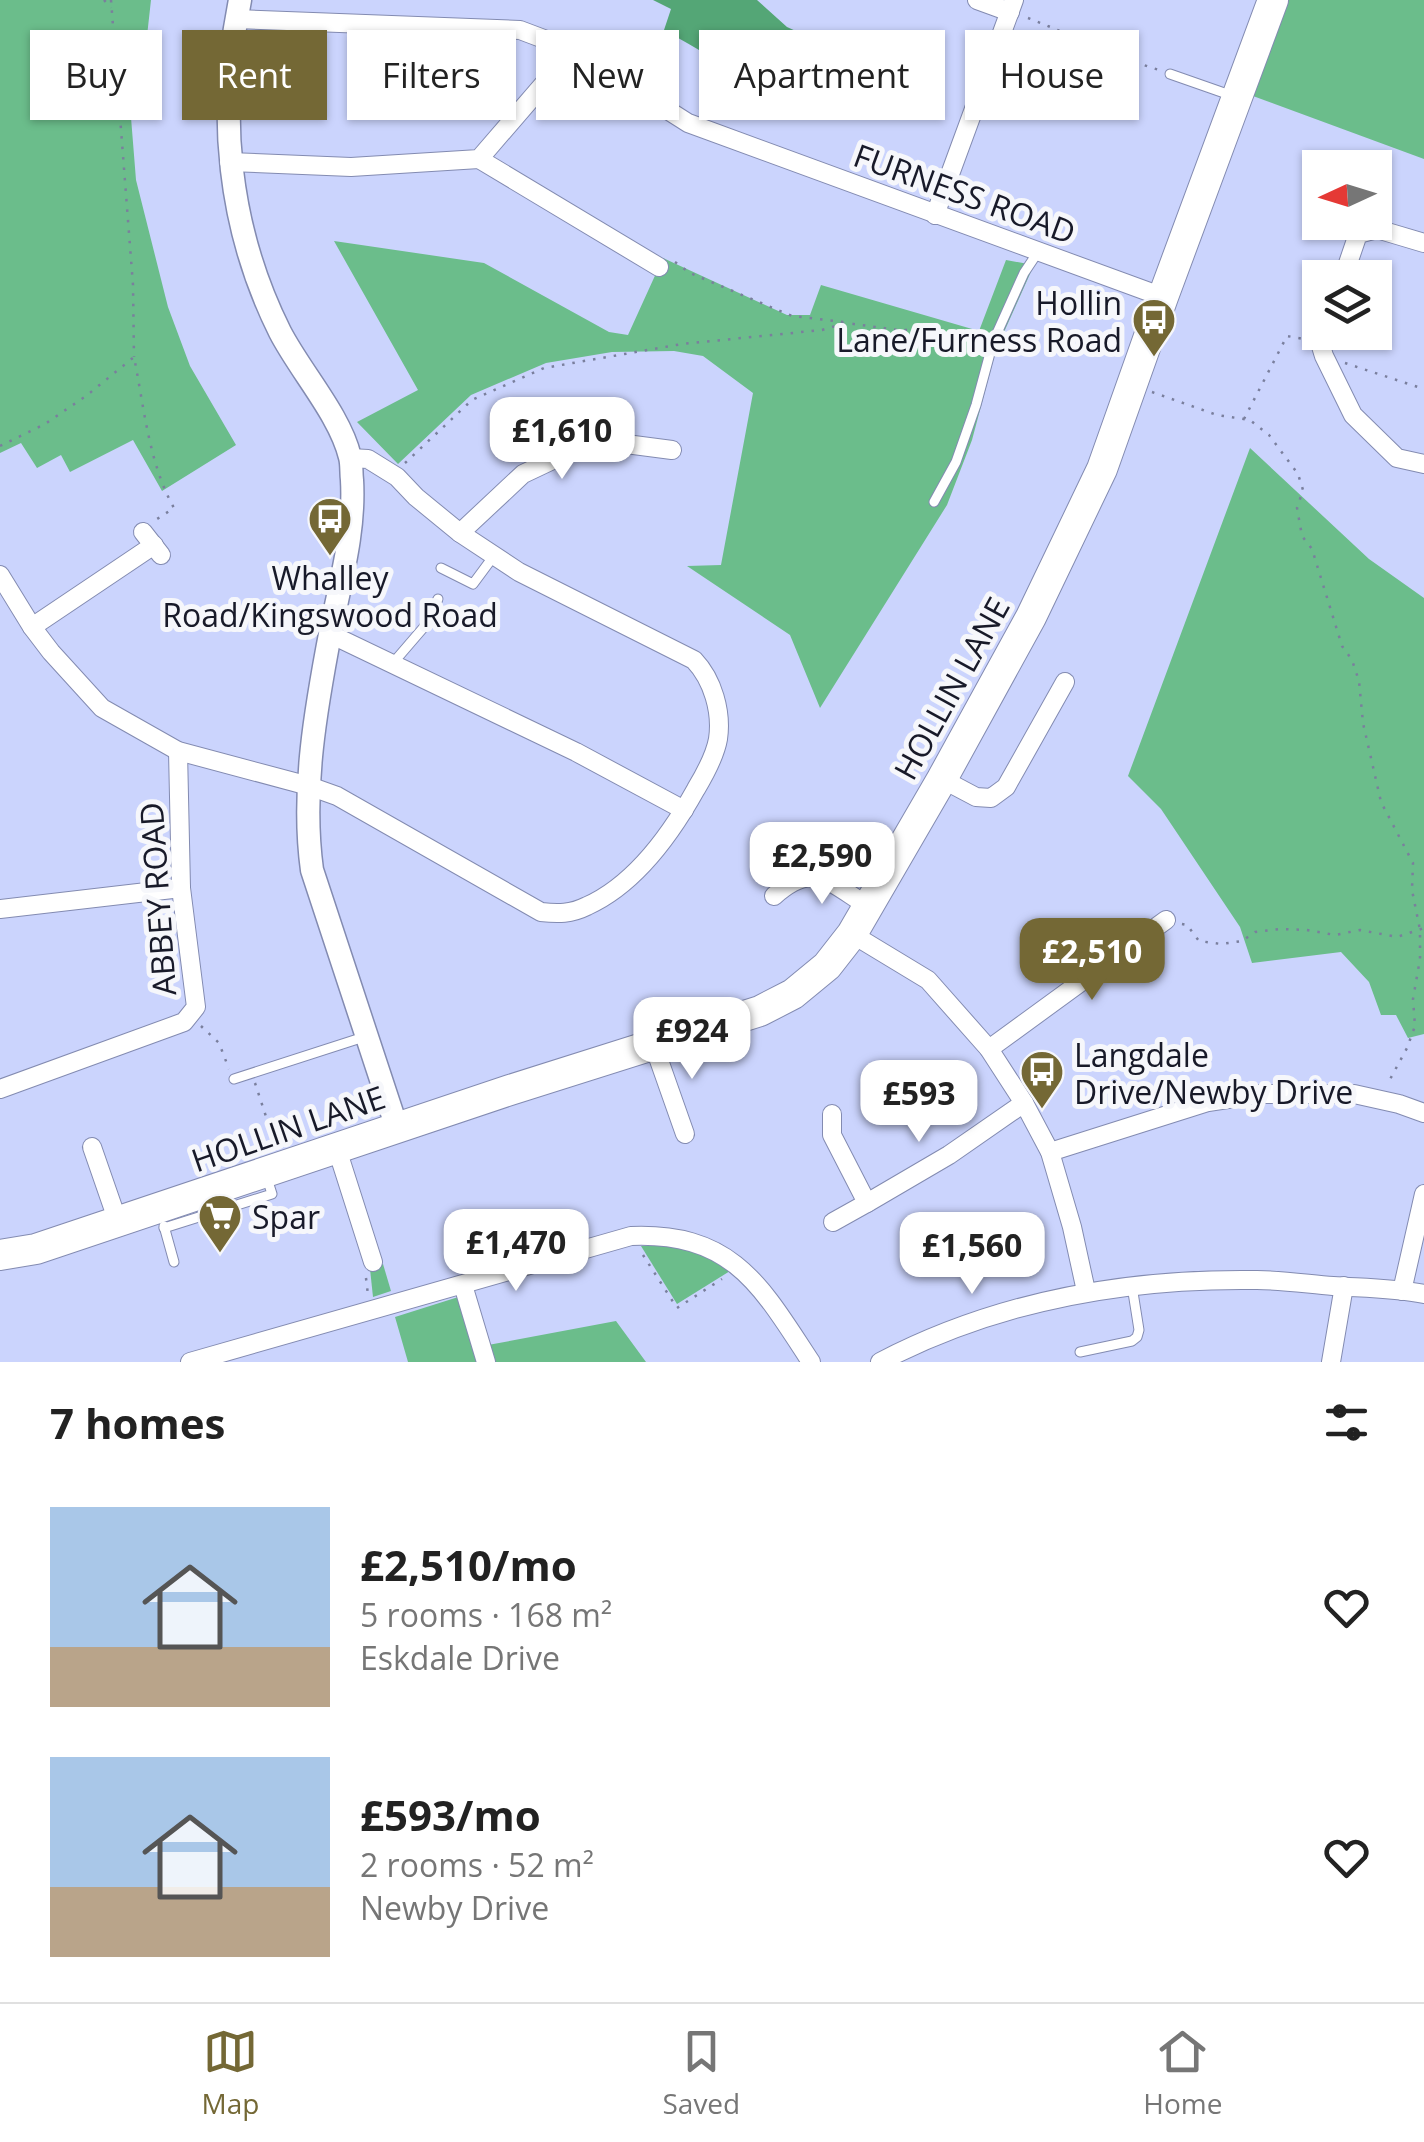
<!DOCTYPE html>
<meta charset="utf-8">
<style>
:root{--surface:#fff;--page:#f6f6f6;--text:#222;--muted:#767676;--line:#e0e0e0;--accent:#746835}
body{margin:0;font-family:"Open Sans",sans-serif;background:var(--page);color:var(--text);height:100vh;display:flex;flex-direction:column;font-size:38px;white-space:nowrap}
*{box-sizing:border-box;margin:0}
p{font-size:32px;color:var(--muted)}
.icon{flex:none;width:55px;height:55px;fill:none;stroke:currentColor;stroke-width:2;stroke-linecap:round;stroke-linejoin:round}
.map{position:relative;height:1362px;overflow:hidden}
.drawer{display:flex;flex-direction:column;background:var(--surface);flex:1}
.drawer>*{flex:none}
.hud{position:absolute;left:30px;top:30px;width:1365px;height:90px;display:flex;gap:20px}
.needle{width:65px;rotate:266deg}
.fabs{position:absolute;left:1302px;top:150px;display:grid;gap:20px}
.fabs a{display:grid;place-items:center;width:90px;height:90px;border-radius:0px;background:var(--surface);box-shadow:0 2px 8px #0004;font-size:50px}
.price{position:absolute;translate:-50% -85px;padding:0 22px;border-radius:20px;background:#fff;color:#222;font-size:32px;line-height:65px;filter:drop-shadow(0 2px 5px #0008)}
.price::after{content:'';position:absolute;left:50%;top:60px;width:30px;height:22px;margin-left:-15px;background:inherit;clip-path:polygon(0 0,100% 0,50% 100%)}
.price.active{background:var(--accent);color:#fff}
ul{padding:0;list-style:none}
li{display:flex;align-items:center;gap:30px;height:250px;padding:0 50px}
li span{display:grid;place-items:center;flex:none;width:280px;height:200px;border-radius:0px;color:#555}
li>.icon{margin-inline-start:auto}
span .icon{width:120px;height:120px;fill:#fffc;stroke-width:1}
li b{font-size:42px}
h2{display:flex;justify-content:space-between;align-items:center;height:120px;padding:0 50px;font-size:42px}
.chip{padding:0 35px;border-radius:0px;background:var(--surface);box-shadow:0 2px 8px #0004;font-size:35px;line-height:90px}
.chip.active{background:var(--accent);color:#fff}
.tab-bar{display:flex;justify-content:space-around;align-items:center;height:140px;border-top:2px solid var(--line);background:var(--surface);font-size:28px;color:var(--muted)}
.tab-bar a{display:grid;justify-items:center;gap:5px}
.tab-bar .active{color:var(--accent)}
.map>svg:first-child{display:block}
.green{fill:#6bbd8b}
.forest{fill:#54a676}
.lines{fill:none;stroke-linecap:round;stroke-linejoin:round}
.service-casing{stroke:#838bb1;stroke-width:11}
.minor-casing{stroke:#838bb1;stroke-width:20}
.tertiary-casing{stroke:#838bb1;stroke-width:25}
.primary-casing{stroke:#838bb1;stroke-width:32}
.path{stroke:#7a7f9d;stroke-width:2.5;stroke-dasharray:2.5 8;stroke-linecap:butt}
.service{stroke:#fff;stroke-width:9}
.minor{stroke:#fff;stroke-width:18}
.tertiary{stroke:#fff;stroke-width:22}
.primary{stroke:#fff;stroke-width:30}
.labels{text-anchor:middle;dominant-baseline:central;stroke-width:10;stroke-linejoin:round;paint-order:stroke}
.street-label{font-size:32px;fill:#181a29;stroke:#f6f7fb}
.poi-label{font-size:32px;fill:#181a29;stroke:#f6f7fb;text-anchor:start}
</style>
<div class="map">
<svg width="1424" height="1362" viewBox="0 0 1424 1362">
<rect width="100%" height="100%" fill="#cbd4fd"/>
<!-- green -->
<g class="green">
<polygon points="0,0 151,0 147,36 130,105 136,180 168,307 190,366 236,445 162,491 133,440 70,472 61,455 37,468 21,443 0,453"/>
<polygon points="1288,0 1424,0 1424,159 1253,96"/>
<polygon points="334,241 484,263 609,332 628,335 663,258 787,315 810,315 821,285 979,331 1006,260 1034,265 996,350 972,440 947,505 820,708 790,635 687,566 721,565 753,393 703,356 674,351 612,352 546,363 471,395 398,464 357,422 418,390"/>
<polygon points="1250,448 1369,559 1424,598 1424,1034 1408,1038 1396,1015 1381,1015 1369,982 1341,952 1252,963 1240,927 1161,809 1128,776"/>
<polygon points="641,1246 676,1246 704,1256 730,1271 677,1304"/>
<polygon points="383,1264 391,1291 373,1297 370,1269"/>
<polygon points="471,1293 488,1345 616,1321 646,1362 408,1362 395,1317"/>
</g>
<!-- forest -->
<path class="forest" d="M653,0H757L787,27L840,51L893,67L877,114C843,108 808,104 776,90C737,75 701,50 664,30L671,9Z"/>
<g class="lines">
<defs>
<g id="service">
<polyline points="1170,74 1230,95"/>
<polyline points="934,502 956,462 976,405 993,342 1024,273 1038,252"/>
<polyline points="441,568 473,584 493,557"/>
<polyline points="393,663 424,627 438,599"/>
<polyline points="234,1079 364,1037"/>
<polyline points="164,1226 174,1262"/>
<polyline points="164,1228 272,1194 266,1175"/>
<polyline points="1080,1352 1132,1341 1137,1337 1139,1330 1132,1286"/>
</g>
<g id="minor">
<polyline points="977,0 1010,12"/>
<polyline points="236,19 520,30 573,50 688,123 1163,297"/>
<polyline points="479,159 659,267"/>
<polyline points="229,162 351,167 479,159 573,50"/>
<polyline points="935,215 1014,0"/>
<polyline points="1343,278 1358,234 1377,229 1424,243"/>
<polyline points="1324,332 1320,343 1324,356 1353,415 1397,458 1424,464"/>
<polyline points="143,532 161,555"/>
<polyline points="460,533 523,474 580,447 626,444 672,450"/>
<path d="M0,575L32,627L51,652L102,708L178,751L309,786L337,796L541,912C558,914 571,914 587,906C636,884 671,834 696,789C705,774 715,756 718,739C722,712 713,680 694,660L519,572L460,533L416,497L397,477L368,459L350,458"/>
<polyline points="32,627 154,545"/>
<polyline points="330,634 576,752 684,810"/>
<polyline points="942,779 976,797 991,798 1006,787 1065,682"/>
<path d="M774,896C814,860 830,883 868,906"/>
<polyline points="0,909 181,888"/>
<polyline points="852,934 928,980 989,1049 1024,1103 1050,1152 1072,1227 1086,1291"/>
<polyline points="654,1046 685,1134"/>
<polyline points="989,1049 1166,920"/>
<polyline points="0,1089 184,1022 196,1007 181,888 178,751"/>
<polyline points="832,1114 832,1135 867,1203 949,1155 1024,1103"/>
<polyline points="92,1147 118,1222"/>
<polyline points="337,1149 373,1262"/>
<polyline points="1050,1152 1208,1102 1261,1094 1354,1094 1399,1104 1424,1113"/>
<polyline points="833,1222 867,1203"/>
<polyline points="463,1285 486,1362"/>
<polyline points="1402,1291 1424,1194"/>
<path d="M190,1362L631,1236C733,1232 761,1286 811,1362"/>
<path d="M880,1362C997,1301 1127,1278 1257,1280C1282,1280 1308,1284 1333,1286C1363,1288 1394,1288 1424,1294"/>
<polyline points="1331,1362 1344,1286"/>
</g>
<path id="tertiary" d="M240,0C217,113 228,228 280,332C300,371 340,415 350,457C352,464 351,473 352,480C355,531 341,579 331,629C316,707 301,791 312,870L397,1128"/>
<polyline id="primary" points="0,1255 36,1249 510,1090 760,1011 793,994 827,966 852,934 942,779 1031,617 1102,469 1163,297 1273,0"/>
</defs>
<!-- service casing -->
<use href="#service" class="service-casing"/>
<!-- minor casing -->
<use href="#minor" class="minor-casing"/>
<!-- tertiary casing -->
<use href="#tertiary" class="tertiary-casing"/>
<!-- primary casing -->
<use href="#primary" class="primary-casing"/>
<!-- path -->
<g class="path">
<polyline points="104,0 111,8"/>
<polyline points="111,0 133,285 134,357"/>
<path d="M1028,18C1072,35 1114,56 1159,70"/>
<polyline points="675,262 690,273 792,316 844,322"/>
<polyline points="1345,363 1424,389"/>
<polyline points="1152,392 1217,415 1250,420 1269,435 1298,474 1303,490 1297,508 1302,536 1312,549 1342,646 1352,660 1359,681 1363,723 1381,802 1413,863 1412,890 1420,930 1420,959 1413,999 1415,1026 1407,1048 1388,1083"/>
<polyline points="1244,419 1287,336 1304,339"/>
<path d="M0,446L45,424L86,396L134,357C144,407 149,464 174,508L157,519"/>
<polyline points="405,463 472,400 544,368 682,344 822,330 846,323 898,330 925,330 980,340"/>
<polyline points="1182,924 1187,925 1199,941 1221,944 1242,941 1255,932 1280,929 1307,930 1335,935 1360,930 1397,937 1424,928"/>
<polyline points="201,1026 219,1043 229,1069"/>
<polyline points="255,1083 276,1147"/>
<polyline points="643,1255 677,1308 722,1279"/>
<polyline points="366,1278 368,1295"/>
</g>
<!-- service -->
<use href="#service" class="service"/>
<!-- minor -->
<use href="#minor" class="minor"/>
<!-- tertiary -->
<use href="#tertiary" class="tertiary"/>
<!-- primary -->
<use href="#primary" class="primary"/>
</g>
<!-- icons -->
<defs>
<symbol id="bus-pin" viewBox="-11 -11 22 30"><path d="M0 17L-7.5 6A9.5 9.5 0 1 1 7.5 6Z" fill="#746835" stroke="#f6f7fb"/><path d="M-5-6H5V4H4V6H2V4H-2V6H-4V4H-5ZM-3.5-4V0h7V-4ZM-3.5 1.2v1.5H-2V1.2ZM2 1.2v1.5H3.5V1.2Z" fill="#fff"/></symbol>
<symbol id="supermarket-pin" viewBox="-11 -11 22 30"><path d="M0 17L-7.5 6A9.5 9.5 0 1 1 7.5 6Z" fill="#746835" stroke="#f6f7fb"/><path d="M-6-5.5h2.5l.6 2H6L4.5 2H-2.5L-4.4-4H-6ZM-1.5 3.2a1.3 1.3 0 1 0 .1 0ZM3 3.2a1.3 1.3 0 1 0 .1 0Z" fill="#fff"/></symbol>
</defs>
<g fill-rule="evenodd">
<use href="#bus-pin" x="1129" y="295" width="50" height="68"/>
<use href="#bus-pin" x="305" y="494" width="50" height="68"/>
<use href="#bus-pin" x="1017" y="1047" width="50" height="68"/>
<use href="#supermarket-pin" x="195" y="1191" width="50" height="68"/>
</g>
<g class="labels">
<!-- street labels -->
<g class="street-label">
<text transform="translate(965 193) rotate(20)">FURNESS ROAD</text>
<text transform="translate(951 688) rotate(-61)">HOLLIN LANE</text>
<text transform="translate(157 899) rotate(-94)">ABBEY ROAD</text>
<text transform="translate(288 1128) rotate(-19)">HOLLIN LANE</text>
</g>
<!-- poi labels -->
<g class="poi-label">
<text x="1122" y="302" text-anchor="end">Hollin<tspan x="1122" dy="37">Lane/Furness Road</tspan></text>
<text x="330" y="577" text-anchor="middle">Whalley<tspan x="330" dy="37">Road/Kingswood Road</tspan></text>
<text x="1074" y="1054">Langdale<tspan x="1074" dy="37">Drive/Newby Drive</tspan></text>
<text x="252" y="1216">Spar</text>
</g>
</g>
</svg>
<div class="fabs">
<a><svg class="needle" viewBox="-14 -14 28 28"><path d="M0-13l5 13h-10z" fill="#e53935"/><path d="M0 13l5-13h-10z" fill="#767676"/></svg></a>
<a><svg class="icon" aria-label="layers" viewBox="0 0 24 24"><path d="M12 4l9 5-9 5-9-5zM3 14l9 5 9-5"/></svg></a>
</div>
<b class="price" style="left:562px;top:482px">£1,610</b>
<b class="price" style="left:822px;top:907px">£2,590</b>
<b class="price active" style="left:1092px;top:1003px">£2,510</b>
<b class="price" style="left:692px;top:1082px">£924</b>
<b class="price" style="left:919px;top:1145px">£593</b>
<b class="price" style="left:516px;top:1294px">£1,470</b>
<b class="price" style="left:972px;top:1297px">£1,560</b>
<div class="hud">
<a class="chip">Buy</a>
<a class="chip active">Rent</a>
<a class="chip">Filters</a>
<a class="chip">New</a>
<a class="chip">Apartment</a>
<a class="chip">House</a>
</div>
</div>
<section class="drawer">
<h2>7 homes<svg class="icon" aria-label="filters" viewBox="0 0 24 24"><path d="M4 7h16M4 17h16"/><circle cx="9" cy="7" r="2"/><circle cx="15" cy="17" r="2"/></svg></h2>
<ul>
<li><span style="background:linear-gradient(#a9c7e8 70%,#b9a48a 0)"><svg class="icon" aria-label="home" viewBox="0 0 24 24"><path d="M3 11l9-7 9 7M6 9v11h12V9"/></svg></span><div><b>£2,510/mo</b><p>5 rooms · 168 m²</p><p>Eskdale Drive</p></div><svg class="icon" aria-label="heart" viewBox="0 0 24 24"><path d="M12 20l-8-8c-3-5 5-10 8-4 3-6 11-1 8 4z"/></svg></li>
<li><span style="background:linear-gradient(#a9c7e8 65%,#b9a48a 0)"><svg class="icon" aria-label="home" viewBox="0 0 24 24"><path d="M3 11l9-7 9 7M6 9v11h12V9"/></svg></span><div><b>£593/mo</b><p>2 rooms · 52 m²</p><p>Newby Drive</p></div><svg class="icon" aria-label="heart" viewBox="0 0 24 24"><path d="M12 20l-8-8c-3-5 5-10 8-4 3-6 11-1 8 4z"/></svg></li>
</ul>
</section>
<nav class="tab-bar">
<a class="active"><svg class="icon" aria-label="map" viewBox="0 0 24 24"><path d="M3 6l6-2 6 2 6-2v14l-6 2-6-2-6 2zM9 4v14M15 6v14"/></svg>Map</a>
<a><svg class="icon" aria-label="saved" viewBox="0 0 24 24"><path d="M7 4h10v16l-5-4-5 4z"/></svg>Saved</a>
<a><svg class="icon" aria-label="home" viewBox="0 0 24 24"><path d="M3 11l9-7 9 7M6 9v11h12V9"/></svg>Home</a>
</nav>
